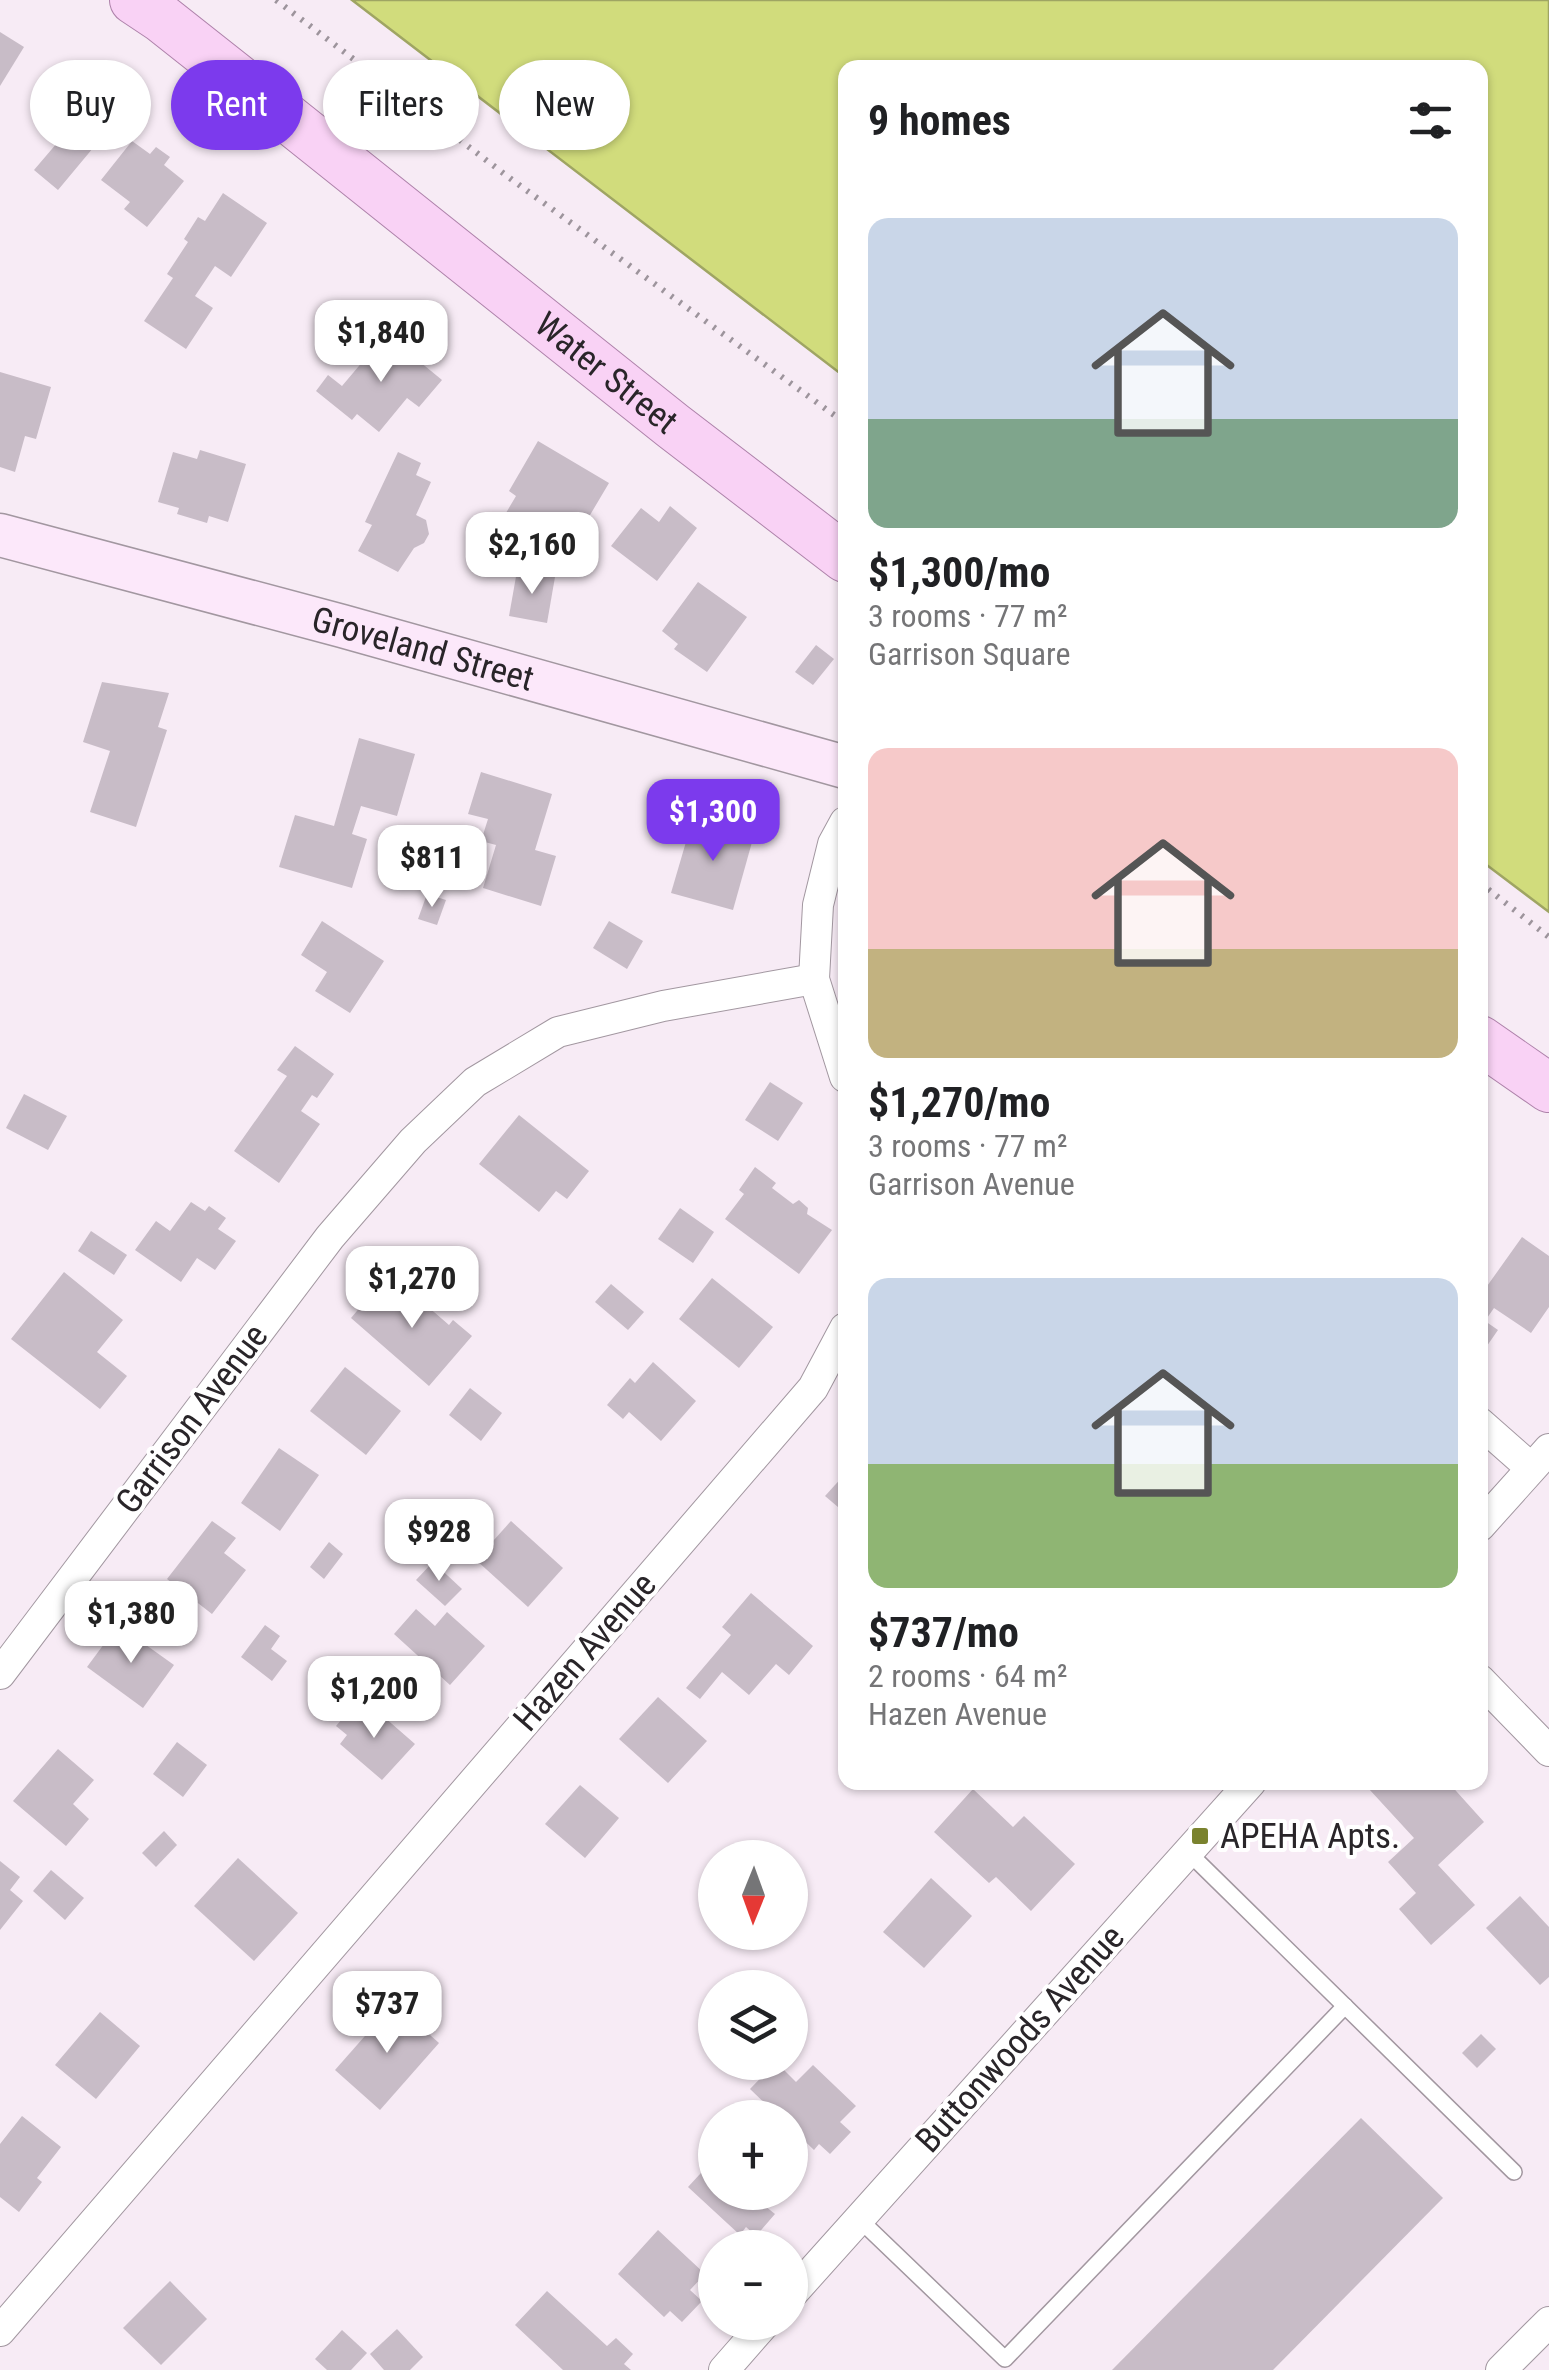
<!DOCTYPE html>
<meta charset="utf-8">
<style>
:root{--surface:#fff;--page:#f6f6f6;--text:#202124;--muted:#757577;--accent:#7c3aed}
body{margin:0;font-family:"Roboto Condensed",sans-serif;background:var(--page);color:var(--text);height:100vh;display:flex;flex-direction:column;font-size:38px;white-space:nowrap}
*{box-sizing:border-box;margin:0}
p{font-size:32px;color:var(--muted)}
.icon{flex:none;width:55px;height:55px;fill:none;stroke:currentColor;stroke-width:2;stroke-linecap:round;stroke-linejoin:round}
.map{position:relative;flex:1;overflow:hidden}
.details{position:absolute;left:838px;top:60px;width:650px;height:1730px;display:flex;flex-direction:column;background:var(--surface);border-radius:20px;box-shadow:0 2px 8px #0004}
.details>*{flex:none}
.top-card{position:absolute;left:30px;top:60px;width:658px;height:90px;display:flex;gap:20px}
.needle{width:65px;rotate:181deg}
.tools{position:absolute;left:698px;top:1840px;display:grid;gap:20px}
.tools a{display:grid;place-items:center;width:110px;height:110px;border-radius:50%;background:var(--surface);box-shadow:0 2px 8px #0004;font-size:50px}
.price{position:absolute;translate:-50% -85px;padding:0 22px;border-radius:20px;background:#fff;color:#222;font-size:32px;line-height:65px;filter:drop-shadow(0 2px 5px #0008)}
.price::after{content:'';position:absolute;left:50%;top:60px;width:30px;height:22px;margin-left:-15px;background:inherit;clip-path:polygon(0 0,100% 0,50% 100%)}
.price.selected{background:var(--accent);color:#fff}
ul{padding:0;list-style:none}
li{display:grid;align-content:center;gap:20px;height:530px;padding:0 30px}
li span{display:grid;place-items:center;height:310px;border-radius:20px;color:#555}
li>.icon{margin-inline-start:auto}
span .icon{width:180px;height:180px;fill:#fffc;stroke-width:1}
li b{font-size:42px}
h2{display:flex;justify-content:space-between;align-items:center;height:120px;padding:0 30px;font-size:42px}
.tag{padding:0 35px;border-radius:45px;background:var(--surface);box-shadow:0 2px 8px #0004;font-size:35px;line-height:90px}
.tag.selected{background:var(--accent);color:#fff}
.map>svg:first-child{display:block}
.water{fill:#d1dc7c;stroke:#9fa563;stroke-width:2.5}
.building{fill:#c8bcc7}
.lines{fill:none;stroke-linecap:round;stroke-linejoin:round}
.lane-casing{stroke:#a297a0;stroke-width:18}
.street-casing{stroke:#a297a0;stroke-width:32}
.secondary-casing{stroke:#a297a0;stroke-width:45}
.primary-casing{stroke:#ae82aa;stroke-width:50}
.path{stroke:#9d949c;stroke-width:6;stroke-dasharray:2.5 8;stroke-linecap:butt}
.lane{stroke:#fff;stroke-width:15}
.street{stroke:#fff;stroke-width:30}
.secondary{stroke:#fce8fa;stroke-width:42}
.primary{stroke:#f9d2f5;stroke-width:48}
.poi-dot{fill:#7a822e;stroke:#fff;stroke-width:4}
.labels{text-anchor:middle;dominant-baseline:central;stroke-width:8;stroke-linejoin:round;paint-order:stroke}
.street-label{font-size:35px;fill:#292529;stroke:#fff}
.poi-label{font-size:35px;fill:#292529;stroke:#fff;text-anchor:start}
</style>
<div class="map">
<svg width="1549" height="2370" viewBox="0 0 1549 2370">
<rect width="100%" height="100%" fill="#f7ebf5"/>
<!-- water -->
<polygon class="water" points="352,0 1549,0 1549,912 1480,860 1480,68 845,68 845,377"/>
<!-- building -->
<g class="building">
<polygon points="0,32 24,47 0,86"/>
<polygon points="82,88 118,118 58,190 34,170 63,136 51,125"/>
<polygon points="132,141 150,154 156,147 170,157 164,165 184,181 147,227 124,209 130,202 101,180"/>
<polygon points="223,193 267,223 231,277 215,266 195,296 213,308 186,349 144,321 173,278 167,274 188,242 184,239 198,217 205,221"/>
<polygon points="386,334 442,380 419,407 407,398 379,432 357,414 352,420 316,391 328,375 342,386"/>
<polygon points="0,372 51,387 36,439 25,436 15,472 0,467"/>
<polygon points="538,441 609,483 577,537 568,533 558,551 503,518 516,496 509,491"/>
<polygon points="200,450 246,464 228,522 209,516 207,523 177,514 179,508 158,502 173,452 197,459"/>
<polygon points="398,452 421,463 416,475 431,482 416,515 426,520 429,534 424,543 414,548 398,572 358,551 372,525 365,522"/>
<polygon points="670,506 697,528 657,581 611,546 641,508 659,522"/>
<polygon points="517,571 555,577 547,623 509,616"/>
<polygon points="698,582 747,617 707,672 674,649 678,644 662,631"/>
<polygon points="816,645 834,659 813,685 795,672"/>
<polygon points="102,682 169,693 158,727 167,730 136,827 90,812 110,751 83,742"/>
<polygon points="359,738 415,754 397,816 361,806 352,834 367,839 352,888 279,867 295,815 334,826"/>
<polygon points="481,772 552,794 535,850 556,856 541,906 483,888 496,845 481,841 488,819 468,814"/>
<polygon points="693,818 754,835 733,910 671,893"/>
<polygon points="427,894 446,900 437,925 418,919"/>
<polygon points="322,921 384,961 350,1013 315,991 327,972 301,955"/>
<polygon points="609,921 643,941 627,969 593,948"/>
<polygon points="295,1046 334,1074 317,1098 312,1095 301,1111 320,1124 279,1183 234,1151 287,1076 277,1070"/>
<polygon points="770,1082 803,1103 778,1141 745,1120"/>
<polygon points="24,1094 67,1116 48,1150 6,1128"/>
<polygon points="519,1115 589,1171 567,1199 556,1191 539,1212 479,1164"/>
<polygon points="755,1167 776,1183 772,1188 793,1204 799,1200 808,1208 807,1214 832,1230 799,1274 725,1219 744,1194 739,1190"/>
<polygon points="191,1202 205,1211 209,1206 226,1218 218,1229 236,1241 215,1270 197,1258 181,1282 135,1250 156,1221 170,1231"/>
<polygon points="680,1208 714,1232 693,1263 658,1239"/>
<polygon points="91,1231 127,1255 114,1275 78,1251"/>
<polygon points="1522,1237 1549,1256 1549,1307 1531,1333 1494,1308 1485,1321 1498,1330 1480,1356 1480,1296"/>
<polygon points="64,1272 123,1320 97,1352 127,1376 100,1409 11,1339"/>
<polygon points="712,1278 773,1327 739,1368 679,1319"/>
<polygon points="397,1280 449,1325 453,1320 472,1336 429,1386 351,1318 373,1292 381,1299"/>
<polygon points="611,1284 644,1312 628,1330 595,1302"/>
<polygon points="653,1362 696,1401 661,1441 629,1412 623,1419 607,1405 630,1378 635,1383"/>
<polygon points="345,1367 401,1411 366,1455 310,1411"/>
<polygon points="470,1388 502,1413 481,1441 449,1415"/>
<polygon points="279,1448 319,1475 280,1531 241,1503"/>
<polygon points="845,1474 845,1513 825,1496"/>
<polygon points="437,1502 467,1528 449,1550 418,1524"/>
<polygon points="212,1521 236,1538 224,1553 246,1570 212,1614 167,1579"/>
<polygon points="511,1521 563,1568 528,1607 476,1560"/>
<polygon points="329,1542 343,1554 324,1579 310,1567"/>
<polygon points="433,1562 462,1589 445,1606 416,1580"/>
<polygon points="751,1593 813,1646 789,1675 776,1664 749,1695 722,1672 700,1699 686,1688 731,1635 722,1627"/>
<polygon points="416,1609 435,1626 447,1612 485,1646 450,1685 394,1634"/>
<polygon points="118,1625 174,1665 143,1708 87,1667"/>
<polygon points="265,1625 280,1636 271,1649 287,1661 272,1681 241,1657"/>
<polygon points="658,1697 707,1741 668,1783 619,1739"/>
<polygon points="354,1705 368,1717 376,1710 415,1744 382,1780 340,1744 347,1735 336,1726"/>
<polygon points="177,1742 207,1765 183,1797 153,1774"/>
<polygon points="58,1749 94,1780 73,1804 89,1819 66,1846 13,1801"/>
<polygon points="1376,1782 1448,1782 1484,1822 1438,1865 1475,1905 1431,1945 1399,1909 1416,1893 1388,1862 1414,1838 1369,1789"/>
<polygon points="580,1785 619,1818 585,1858 545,1824"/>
<polygon points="973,1789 1013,1827 1024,1816 1075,1864 1031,1911 996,1877 989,1883 934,1832"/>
<polygon points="164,1831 177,1845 156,1867 142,1853"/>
<polygon points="238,1858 298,1913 254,1961 194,1906"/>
<polygon points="0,1861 20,1877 10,1890 23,1901 0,1930"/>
<polygon points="51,1870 84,1898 65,1920 33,1891"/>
<polygon points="931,1878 972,1916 924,1968 883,1932"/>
<polygon points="1520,1896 1549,1927 1549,1977 1540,1985 1486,1928"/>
<polygon points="394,2003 439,2043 380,2110 335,2070"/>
<polygon points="100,2012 140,2046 96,2099 55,2065"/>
<polygon points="1481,2034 1496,2049 1477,2068 1462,2053"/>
<polygon points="776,2062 796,2082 813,2065 856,2106 840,2122 851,2132 830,2154 819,2144 814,2150 790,2127 790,2118 780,2118 750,2089"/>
<polygon points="22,2116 61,2147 37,2178 42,2182 19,2212 0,2197 0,2144"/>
<polygon points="1361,2118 1443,2198 1273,2370 1112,2370"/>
<polygon points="712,2161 715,2163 715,2192 778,2192 765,2206 775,2214 756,2236 746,2227 740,2235 688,2187"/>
<polygon points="658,2230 705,2274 690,2290 702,2301 682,2322 670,2311 664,2317 618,2274"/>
<polygon points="170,2281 207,2319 161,2365 123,2328"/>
<polygon points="547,2291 607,2346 616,2338 633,2354 624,2364 631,2370 563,2370 515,2325"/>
<polygon points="397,2329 423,2357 410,2370 384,2370 370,2354"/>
<polygon points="342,2330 367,2353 351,2370 327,2370 315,2359"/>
</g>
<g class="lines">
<defs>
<g id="lane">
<polyline points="1188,1852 1514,2172"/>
<polyline points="859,2219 1005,2359 1345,2006"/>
</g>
<g id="street">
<polyline points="845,822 833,844 818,905 814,979 845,1077"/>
<polyline points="1480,1423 1531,1468"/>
<polyline points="1480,1526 1549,1449"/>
<polyline points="0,1674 330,1237 413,1141 475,1082 558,1032 663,1006 814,979"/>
<polyline points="1480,1680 1549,1751"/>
<polyline points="790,2296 1251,1782"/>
<polyline points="0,2331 813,1388 845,1328"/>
<polyline points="724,2370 766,2322"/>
<polyline points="1501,2370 1549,2322"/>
</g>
<g id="secondary">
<path id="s1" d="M0,535L342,626L845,767"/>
</g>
<g id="primary">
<path id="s2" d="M134,0L161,18L276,109L673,426L845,558"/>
<polyline points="1480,1040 1549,1088"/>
</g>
</defs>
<!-- lane casing -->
<use href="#lane" class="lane-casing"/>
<!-- street casing -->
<use href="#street" class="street-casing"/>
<!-- secondary casing -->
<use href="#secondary" class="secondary-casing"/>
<!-- primary casing -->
<use href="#primary" class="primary-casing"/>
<!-- path -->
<g class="path">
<polyline points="276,0 511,179 845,423"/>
<polyline points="1480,883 1549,937"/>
</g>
<!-- lane -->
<use href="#lane" class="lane"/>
<!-- street -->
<use href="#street" class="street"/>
<!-- secondary -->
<use href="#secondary" class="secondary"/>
<!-- primary -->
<use href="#primary" class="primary"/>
</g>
<!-- markers -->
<rect class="poi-dot" x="1190" y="1826" width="20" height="20" rx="5"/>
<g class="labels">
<!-- street labels -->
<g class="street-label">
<text stroke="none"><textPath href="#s2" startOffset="602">Water Street</textPath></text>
<text stroke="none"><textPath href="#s1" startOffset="438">Groveland Street</textPath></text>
<text transform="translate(192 1419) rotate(-53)">Garrison Avenue</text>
<text transform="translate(585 1652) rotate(-49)">Hazen Avenue</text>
<text transform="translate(1020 2039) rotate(-48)">Buttonwoods Avenue</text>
</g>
<!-- poi labels -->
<g class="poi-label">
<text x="1220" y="1836">APEHA Apts.</text>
</g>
</g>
</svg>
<div class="tools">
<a><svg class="needle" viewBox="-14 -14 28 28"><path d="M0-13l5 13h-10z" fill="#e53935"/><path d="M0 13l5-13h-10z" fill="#757577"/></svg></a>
<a><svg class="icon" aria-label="layers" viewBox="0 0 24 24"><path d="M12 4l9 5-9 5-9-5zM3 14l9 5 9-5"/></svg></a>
<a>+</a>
<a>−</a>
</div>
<b class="price" style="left:381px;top:385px">$1,840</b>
<b class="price" style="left:532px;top:597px">$2,160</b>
<b class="price selected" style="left:713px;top:864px">$1,300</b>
<b class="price" style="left:432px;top:910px">$811</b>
<b class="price" style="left:412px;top:1331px">$1,270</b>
<b class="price" style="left:439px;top:1584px">$928</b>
<b class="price" style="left:131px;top:1666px">$1,380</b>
<b class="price" style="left:374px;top:1741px">$1,200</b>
<b class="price" style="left:387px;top:2056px">$737</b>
<div class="top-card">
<a class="tag">Buy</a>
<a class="tag selected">Rent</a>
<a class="tag">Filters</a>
<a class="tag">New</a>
</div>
<section class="details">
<h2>9 homes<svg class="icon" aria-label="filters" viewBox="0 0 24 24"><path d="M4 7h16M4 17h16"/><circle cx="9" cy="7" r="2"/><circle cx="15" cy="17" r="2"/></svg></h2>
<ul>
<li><span style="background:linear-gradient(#c9d6e8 65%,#7fa58c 0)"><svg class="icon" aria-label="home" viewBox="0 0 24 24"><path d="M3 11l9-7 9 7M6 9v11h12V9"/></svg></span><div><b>$1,300/mo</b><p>3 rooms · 77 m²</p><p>Garrison Square</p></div></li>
<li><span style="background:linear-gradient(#f6c9c9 65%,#c2b280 0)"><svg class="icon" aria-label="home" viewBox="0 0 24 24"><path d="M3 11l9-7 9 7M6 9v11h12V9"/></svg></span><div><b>$1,270/mo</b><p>3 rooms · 77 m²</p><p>Garrison Avenue</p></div></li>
<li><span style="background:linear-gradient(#c9d6e8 60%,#8fb573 0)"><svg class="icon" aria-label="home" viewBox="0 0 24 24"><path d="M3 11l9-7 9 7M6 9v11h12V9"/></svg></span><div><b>$737/mo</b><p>2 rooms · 64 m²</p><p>Hazen Avenue</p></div></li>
</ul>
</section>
</div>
